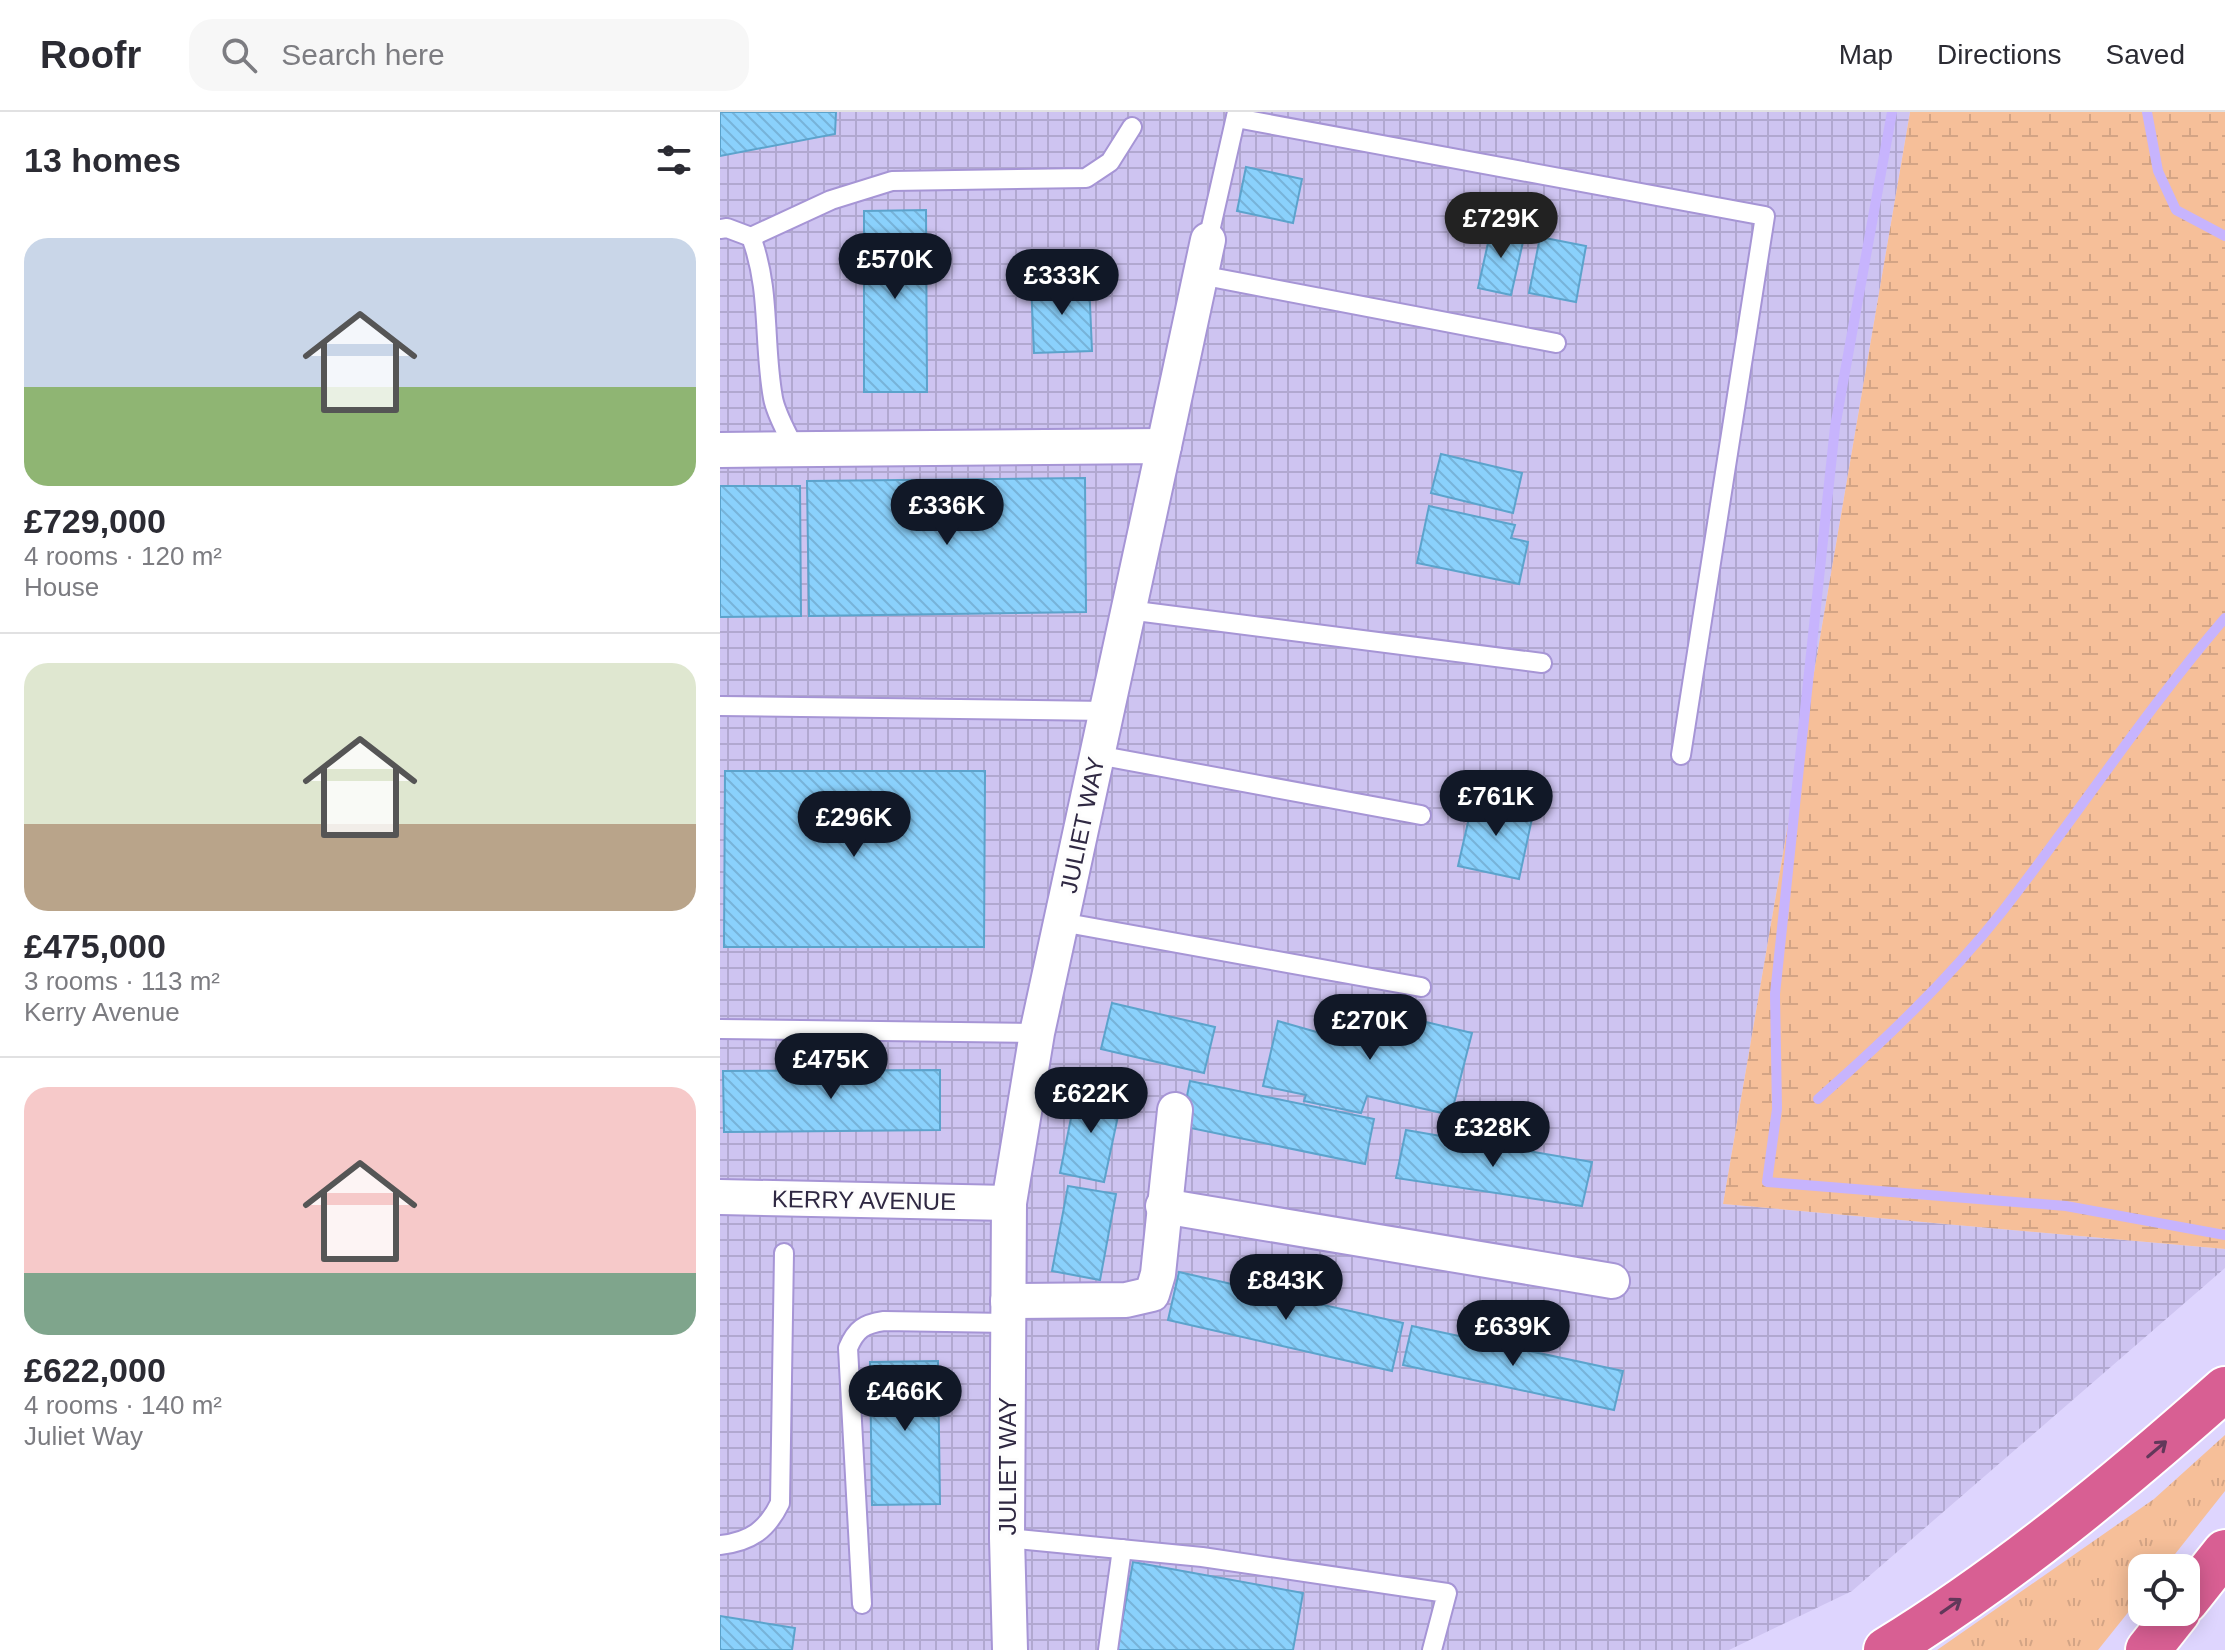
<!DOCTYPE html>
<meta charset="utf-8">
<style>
:root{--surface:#fff;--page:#f7f7f7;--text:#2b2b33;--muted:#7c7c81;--line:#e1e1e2;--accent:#111827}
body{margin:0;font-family:Arial,sans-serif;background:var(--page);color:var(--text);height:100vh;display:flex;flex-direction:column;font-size:30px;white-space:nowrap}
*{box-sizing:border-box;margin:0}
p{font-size:26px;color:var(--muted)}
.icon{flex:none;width:44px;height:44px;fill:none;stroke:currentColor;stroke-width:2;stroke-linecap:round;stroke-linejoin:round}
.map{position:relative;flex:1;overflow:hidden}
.sheet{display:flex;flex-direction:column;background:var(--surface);width:720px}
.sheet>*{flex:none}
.buttons{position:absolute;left:1408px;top:1442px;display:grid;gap:16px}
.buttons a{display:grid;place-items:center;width:72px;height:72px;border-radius:16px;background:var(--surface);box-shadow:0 4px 20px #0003;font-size:40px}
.price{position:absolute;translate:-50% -68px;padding:0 18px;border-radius:28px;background:var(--accent);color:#fff;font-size:26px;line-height:52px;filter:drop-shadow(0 2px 4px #0008)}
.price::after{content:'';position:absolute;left:50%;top:48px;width:24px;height:18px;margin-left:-12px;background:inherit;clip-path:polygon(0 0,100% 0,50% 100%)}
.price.selected{background:#222;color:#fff}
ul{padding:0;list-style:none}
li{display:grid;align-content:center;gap:16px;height:424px;padding:0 24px}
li+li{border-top:2px solid var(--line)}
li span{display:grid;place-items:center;height:248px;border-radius:24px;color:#555}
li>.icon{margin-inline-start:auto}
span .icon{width:144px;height:144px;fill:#fffc;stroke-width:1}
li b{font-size:34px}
h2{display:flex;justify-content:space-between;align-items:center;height:96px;padding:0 24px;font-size:34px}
header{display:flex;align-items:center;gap:48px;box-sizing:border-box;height:112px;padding:0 40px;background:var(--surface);border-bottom:2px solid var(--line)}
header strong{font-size:38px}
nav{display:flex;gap:44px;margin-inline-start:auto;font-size:28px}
.search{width:560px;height:72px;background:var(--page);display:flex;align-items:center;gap:20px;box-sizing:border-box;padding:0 28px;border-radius:24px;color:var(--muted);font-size:30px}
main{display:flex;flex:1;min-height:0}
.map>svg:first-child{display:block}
.industrial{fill:url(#industrial-grid)}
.grass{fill:url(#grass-tufts)}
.wetland{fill:url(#wetland-marsh)}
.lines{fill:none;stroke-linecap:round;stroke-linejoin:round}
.stream{stroke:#c7b4fd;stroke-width:10}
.building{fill:url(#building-back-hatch);stroke:#5ca3cc;stroke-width:2}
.lane-casing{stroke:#a695d5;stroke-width:22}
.street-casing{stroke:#a695d5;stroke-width:38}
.highway-casing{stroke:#fff;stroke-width:48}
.lane{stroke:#fff;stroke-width:18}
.street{stroke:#fff;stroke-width:34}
.highway{stroke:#d85f93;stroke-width:44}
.oneway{stroke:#62385a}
.labels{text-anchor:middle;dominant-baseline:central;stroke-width:7;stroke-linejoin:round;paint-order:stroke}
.street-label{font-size:24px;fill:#2f2842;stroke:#fdfdfd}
</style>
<header>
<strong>Roofr</strong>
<div class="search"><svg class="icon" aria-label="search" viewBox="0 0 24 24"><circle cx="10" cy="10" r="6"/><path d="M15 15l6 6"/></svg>Search here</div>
<nav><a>Map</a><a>Directions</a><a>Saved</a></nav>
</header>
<main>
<section class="sheet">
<h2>13 homes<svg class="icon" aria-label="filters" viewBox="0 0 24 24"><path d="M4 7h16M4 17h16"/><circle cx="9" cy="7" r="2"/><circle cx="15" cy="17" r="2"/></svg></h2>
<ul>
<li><span style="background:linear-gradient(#c9d6e8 60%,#8fb573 0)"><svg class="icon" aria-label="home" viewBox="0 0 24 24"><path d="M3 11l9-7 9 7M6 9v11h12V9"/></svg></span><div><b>£729,000</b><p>4 rooms · 120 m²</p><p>House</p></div></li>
<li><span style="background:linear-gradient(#dfe7d0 65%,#b9a48a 0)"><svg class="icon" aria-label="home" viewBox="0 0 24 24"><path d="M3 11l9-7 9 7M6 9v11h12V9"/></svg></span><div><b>£475,000</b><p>3 rooms · 113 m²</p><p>Kerry Avenue</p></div></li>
<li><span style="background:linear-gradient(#f6c9c9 75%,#7fa58c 0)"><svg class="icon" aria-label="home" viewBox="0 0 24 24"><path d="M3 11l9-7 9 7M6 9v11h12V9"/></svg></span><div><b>£622,000</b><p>4 rooms · 140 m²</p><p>Juliet Way</p></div></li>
</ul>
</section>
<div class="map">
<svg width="1505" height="1538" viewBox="0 0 1505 1538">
<defs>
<pattern id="industrial-grid" width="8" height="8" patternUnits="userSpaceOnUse" patternTransform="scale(2)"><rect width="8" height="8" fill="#cec4f1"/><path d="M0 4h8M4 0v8" fill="none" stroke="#b1a8d0"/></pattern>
<pattern id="grass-tufts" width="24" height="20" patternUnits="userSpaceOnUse" patternTransform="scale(2)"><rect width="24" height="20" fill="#f6bf99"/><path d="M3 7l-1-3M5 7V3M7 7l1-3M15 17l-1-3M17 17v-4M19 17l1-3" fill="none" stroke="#d3a485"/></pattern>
<pattern id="wetland-marsh" width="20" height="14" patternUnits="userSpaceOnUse" patternTransform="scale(2)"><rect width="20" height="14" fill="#f6bf99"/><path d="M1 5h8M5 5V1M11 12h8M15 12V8" fill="none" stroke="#d3a485"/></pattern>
<pattern id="building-back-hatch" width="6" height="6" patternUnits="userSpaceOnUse" patternTransform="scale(2)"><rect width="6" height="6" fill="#8ad1fc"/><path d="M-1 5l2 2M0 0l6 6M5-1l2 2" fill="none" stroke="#77b3d9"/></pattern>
</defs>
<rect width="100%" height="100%" fill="#ded5fe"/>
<!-- industrial -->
<polygon class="industrial" points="0,0 1190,0 1003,1092 1505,1137 1505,1156 1132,1479 1009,1538 0,1538"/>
<!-- grass -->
<polygon class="grass" points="1505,1323 1505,1379 1444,1456 1422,1456 1422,1483 1378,1538 1217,1538 1434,1387"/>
<!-- wetland -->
<polygon class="wetland" points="1190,0 1505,0 1505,1137 1003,1092"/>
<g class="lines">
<!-- stream -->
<g class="stream">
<polyline points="1172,0 1115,315 1055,882 1057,997 1047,1070 1346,1094 1505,1123"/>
<polyline points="1427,0 1438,59 1456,98 1505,124"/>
<path d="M1098,987C1164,929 1226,870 1281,801C1357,704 1424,600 1505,506"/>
</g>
</g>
<!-- building -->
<g class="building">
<polygon points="0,0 116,0 115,22 0,44"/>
<polygon points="526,55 582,67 573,111 517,99"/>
<polygon points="206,98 207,280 144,280 144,99"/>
<polygon points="772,113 805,121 791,183 758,176"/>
<polygon points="820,125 866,134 856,190 809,181"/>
<polygon points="369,169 372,239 314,241 311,171"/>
<polygon points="721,342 802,361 793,401 711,381"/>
<polygon points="365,366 366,500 89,504 87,369"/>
<polygon points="0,374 80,374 81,504 0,505"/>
<polygon points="709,394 795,413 791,426 808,430 799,472 697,451"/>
<polygon points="5,659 265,659 264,835 4,835"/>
<polygon points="754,684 814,697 799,767 738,754"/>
<polygon points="392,891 495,915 484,961 381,937"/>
<polygon points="606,899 657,913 660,899 752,921 731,1003 647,984 641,1001 584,989 586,983 543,974 558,909 600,921"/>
<polygon points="220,958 220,1018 4,1020 3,959"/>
<polygon points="470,969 654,1007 645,1052 461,1014"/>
<polygon points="357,976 402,985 384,1070 340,1061"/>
<polygon points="686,1018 872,1050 862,1094 676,1066"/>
<polygon points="348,1074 396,1082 380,1168 332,1159"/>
<polygon points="459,1160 683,1211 672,1259 448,1208"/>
<polygon points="692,1214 903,1259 894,1298 683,1253"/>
<polygon points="218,1249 220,1392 152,1393 150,1250"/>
<polygon points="413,1450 583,1481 573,1538 397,1538"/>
<polygon points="0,1504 75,1516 72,1538 0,1538"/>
</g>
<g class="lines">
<defs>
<g id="lane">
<polyline points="516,6 1045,104 961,643"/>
<path d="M0,117L7,116L31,125C51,178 43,231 53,286C56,303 68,322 75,338"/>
<polyline points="31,125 111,88 172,69 366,66 390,50 412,15"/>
<polyline points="488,128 517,0"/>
<polyline points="480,163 836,231"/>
<polyline points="408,498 822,551"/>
<polyline points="0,594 387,599"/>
<polyline points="377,643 701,703"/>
<polyline points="341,810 701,875"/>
<polyline points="0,917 317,921"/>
<polyline points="287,1426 482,1445 727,1481 712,1538"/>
<path d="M0,1433C30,1430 47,1418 60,1391L64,1141"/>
<path d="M142,1492L128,1236C136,1217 144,1212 164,1209L288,1211"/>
<polyline points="388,1538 402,1437"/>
</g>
<g id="street">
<polyline points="444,334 488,128"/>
<polyline points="0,338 444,334 317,921 289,1091 287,1426 290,1538"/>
<polyline points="0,1085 289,1091"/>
<polyline points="443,1094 892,1169"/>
<polyline points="288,1189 406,1188 432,1182 438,1162 455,998"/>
</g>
<g id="highway">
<polyline points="1466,1489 1505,1440"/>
<path d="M1166,1538C1287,1464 1399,1371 1505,1277"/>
<polyline points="1428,1538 1458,1500"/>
</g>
</defs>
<!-- lane casing -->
<use href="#lane" class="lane-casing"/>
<!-- street casing -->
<use href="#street" class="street-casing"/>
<!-- highway casing -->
<use href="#highway" class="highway-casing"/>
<!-- lane -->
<use href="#lane" class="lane"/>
<!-- street -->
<use href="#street" class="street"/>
<!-- highway -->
<use href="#highway" class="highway"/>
</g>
<!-- one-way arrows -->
<defs><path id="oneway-shaft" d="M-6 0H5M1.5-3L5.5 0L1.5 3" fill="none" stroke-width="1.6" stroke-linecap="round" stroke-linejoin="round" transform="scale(2)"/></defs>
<g class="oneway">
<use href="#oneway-shaft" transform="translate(1437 1337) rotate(-40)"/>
<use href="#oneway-shaft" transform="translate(1231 1494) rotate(-35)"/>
</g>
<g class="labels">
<!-- street labels -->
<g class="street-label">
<text transform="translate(362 713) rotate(-78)">JULIET WAY</text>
<text transform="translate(144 1088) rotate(1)">KERRY AVENUE</text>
<text transform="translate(287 1354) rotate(-90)">JULIET WAY</text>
</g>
</g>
</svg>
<div class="buttons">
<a><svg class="icon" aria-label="locate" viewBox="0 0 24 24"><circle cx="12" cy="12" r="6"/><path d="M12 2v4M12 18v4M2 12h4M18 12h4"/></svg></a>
</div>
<b class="price selected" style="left:781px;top:148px">£729K</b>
<b class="price" style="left:175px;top:189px">£570K</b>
<b class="price" style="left:342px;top:205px">£333K</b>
<b class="price" style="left:227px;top:435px">£336K</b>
<b class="price" style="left:776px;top:726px">£761K</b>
<b class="price" style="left:134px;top:747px">£296K</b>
<b class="price" style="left:650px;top:950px">£270K</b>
<b class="price" style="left:111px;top:989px">£475K</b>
<b class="price" style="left:371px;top:1023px">£622K</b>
<b class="price" style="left:773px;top:1057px">£328K</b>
<b class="price" style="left:566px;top:1210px">£843K</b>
<b class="price" style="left:793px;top:1256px">£639K</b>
<b class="price" style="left:185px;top:1321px">£466K</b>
</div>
</main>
